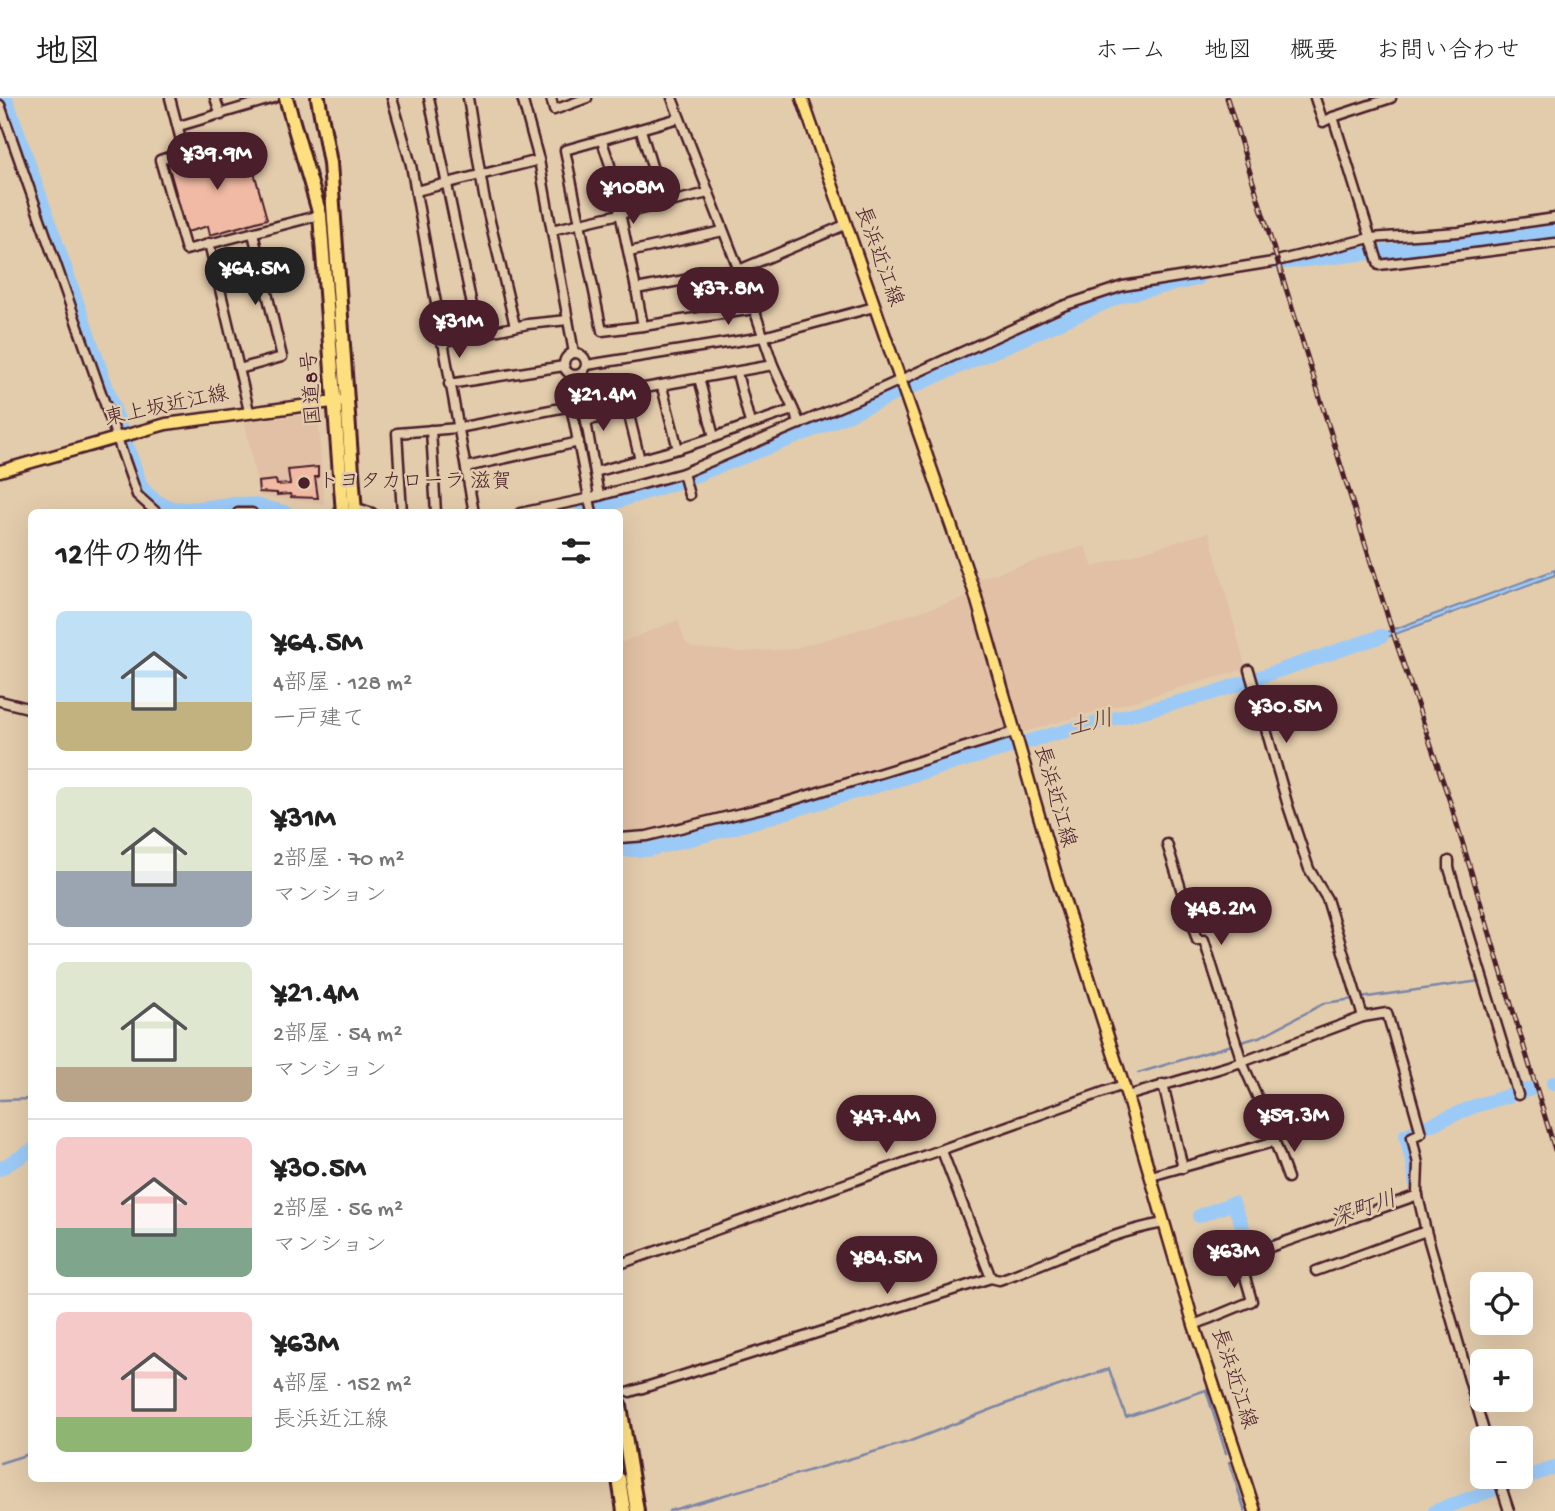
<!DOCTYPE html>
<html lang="ja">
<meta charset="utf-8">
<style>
:root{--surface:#fff;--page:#f2f2f2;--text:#222;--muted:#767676;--line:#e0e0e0;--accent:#4a1f2b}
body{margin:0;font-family:"Gochi Hand","Klee One",sans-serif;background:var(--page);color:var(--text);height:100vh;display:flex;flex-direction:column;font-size:26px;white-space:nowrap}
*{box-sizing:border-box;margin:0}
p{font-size:23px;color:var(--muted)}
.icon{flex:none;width:38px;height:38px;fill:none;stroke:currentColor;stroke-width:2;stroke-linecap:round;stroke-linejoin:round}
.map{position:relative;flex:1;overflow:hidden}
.details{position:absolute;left:28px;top:411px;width:595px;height:973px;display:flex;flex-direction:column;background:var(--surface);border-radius:10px;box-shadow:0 7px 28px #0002}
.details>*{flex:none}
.buttons{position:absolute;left:1470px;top:1174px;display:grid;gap:14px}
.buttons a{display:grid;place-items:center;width:63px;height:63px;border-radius:10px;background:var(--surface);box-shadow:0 7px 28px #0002;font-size:35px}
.price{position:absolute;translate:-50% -60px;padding:0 16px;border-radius:24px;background:var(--accent);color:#fff;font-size:23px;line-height:46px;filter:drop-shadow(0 2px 4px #0008)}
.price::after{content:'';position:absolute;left:50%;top:42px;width:21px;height:16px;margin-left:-10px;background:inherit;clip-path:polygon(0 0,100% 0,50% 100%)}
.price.selected{background:#222;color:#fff}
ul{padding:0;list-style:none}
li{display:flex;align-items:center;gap:21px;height:175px;padding:0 28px}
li+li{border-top:2px solid var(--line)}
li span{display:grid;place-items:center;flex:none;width:196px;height:140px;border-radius:10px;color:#555}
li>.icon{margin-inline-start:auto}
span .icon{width:84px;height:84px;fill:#fffc;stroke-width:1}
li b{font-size:30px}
h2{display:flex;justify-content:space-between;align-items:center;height:84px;padding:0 28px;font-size:30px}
header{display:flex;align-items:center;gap:42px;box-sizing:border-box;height:98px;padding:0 35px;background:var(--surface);border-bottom:2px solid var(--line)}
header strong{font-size:33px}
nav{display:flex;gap:38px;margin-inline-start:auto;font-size:24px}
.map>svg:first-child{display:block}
.built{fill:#e1c0a5}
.water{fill:#9ccaf7;stroke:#7b86a5;stroke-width:2}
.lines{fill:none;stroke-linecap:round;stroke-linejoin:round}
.stream{stroke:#7b86a5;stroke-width:2.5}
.river{stroke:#9ccaf7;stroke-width:14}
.building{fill:#f1baa4;stroke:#4a1f2b;stroke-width:2}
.minor-casing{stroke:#4a1f2b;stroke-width:13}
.major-casing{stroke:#4a1f2b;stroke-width:15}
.highway-casing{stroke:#4a1f2b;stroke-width:18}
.minor{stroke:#e3ccac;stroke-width:8}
.major{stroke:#fedf80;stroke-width:10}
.highway{stroke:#fedf80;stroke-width:12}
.rail-casing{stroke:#4a1f2b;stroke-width:5}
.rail{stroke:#e3ccac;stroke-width:2.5;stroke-dasharray:8;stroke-linecap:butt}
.poi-dot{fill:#4a1f2b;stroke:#e3ccac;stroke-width:2.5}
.labels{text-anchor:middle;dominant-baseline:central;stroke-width:5;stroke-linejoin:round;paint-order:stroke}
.street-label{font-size:21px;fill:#4a1f2b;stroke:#e3ccac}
.poi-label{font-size:21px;fill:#4a1f2b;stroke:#e3ccac;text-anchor:start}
.water-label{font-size:23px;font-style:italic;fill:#52303f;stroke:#e3ccac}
</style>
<header>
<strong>地図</strong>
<nav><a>ホーム</a><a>地図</a><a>概要</a><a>お問い合わせ</a></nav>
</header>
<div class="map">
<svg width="1555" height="1413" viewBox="0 0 1555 1413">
<rect width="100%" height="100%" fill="#e3ccac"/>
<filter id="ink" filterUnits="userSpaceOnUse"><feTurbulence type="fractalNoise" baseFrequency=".0143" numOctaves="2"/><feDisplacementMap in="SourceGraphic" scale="14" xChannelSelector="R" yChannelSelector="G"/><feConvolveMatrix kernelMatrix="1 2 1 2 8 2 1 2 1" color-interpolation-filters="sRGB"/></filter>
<g filter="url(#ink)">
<!-- built -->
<g class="built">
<polygon points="313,316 318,318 324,406 259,398 245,324"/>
<polygon points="1209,434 1246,571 1024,634 977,481 1085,448 1093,469"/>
<polygon points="969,499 1010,632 731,714 649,734 620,736 620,545 678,522 685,544 693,550 742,554 793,551"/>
</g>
<!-- water -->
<polygon class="water" points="1555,472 1555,477 1366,547 1365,542"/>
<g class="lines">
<!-- stream -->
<g class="stream">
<polyline points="1138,975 1262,938 1325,905 1487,882 1523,992"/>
<polyline points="0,1002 32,1001"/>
<polyline points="1229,1364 1245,1413"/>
<polyline points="0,1365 32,1355"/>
<polyline points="669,1413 908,1344 1008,1305 1109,1271 1126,1319 1206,1292 1226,1355"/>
</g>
<!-- river -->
<g class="river">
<path d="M6,0L141,388C170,427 203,404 243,406C257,406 273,412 287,415"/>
<polyline points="1278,165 1502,141 1555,132"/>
<polyline points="581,415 681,383 806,335 1121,198 1197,181"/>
<polyline points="620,752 648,752 729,731 1054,636 1210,596 1382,538"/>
<polyline points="1553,985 1555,985"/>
<polyline points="0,1071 32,1052"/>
<path d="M1415,1084C1416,1067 1408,1053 1406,1037L1475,1008L1531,991"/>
<polyline points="1199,1118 1233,1105 1252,1152 1268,1146"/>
<polyline points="1435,1413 1555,1369"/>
</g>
</g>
<!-- building -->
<g class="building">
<polygon points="228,47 234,68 251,63 267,121 210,137 208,128 187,134 168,66"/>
<polygon points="318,369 318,379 315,379 318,400 291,399 290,396 277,397 277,395 259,394 258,384 276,382 277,387 290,386 288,372"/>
</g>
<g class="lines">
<defs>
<g id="minor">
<polyline points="170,0 184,54 160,62 186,152 320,117"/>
<polyline points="215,0 221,17"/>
<polyline points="392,0 411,67 474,415"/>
<polyline points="429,0 478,236"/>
<polyline points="468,0 484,98 515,228"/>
<polyline points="522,0 539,62 574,255"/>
<polyline points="551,0 554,12 587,0"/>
<polyline points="672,0 754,211 773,267 800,326"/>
<polyline points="1315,0 1323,24 1333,19 1379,167 1555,145"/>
<polyline points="0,7 137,397 157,415"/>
<polyline points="1333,19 1391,0"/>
<polyline points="179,28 274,0"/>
<polyline points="641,32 663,105"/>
<polyline points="602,43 610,67 636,191"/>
<polyline points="416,93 539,62"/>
<polyline points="552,132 708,95"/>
<polyline points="209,145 249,313"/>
<polyline points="629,154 723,133"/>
<polyline points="754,211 643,228 636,191 739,172 845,127"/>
<polyline points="643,228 602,233 565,52 679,20"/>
<polyline points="441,244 528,226 568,222"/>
<circle cx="575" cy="266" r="11"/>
<polyline points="587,267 763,239 874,209"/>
<polyline points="239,271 282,259 253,135"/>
<polyline points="737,275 750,325"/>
<polyline points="578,277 599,398"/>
<polyline points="449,286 564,268"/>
<polyline points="662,289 678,351 714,339 699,280"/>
<polyline points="628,313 640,362"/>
<polyline points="586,323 628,313 628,293 773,267"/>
<polyline points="431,332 436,415"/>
<polyline points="714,339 792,312"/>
<polyline points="466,369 579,344"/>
<polyline points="595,374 678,351"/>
<polyline points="683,375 689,397"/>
<polyline points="354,409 372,415"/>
<polyline points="238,415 252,415"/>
<polyline points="402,415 397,335 458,330 571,308 592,415"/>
<polyline points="520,415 591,400 683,375 872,295 1063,208 1123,188 1273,164 1370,140 1459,134 1555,120"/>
<polyline points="1249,572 1288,708 1309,771 1327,801 1363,919"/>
<polyline points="0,603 32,611"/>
<polyline points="620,740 647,738 783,705 1014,634"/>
<polyline points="1167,746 1197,842 1204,842 1242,964 1264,1014 1288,1080"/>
<polyline points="1449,763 1449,770 1518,997"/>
<polyline points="1163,986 1183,1070"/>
<polyline points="1127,998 1242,964 1363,919 1387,915 1421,1035 1412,1039 1418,1066 1417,1094 1426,1133 1486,1340"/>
<polyline points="942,1053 991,1180"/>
<polyline points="1151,1078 1273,1044"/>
<polyline points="620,1166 1123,987"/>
<polyline points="1316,1173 1426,1133"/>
<polyline points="1194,1227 1252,1203 1241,1165 1256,1154 1418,1097"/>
<path d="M630,1294L991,1180L999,1182C1054,1163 1106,1135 1164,1125"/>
<polyline points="1498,1379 1509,1413"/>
</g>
<g id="major">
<polyline points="802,0 975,496 1057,780 1127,998 1194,1227 1255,1413"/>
<polyline points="0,373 166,326 339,303"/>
</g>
<g id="highway">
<polyline points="286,0 320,117 343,415"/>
<polyline points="318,0 330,65 355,415"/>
<polyline points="620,1308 637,1413"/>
<polyline points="619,1381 624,1413"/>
</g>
</defs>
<!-- minor casing -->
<use href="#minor" class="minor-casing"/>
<!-- major casing -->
<use href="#major" class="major-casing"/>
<!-- highway casing -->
<use href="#highway" class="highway-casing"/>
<!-- minor -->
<use href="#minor" class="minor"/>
<!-- major -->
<use href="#major" class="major"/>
<!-- highway -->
<use href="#highway" class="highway"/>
<defs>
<polyline id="rail" points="1227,0 1390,526 1452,710 1555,1052"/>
</defs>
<!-- rail casing -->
<use href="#rail" class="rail-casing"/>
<!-- rail -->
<use href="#rail" class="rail"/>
</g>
</g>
<!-- markers -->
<circle class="poi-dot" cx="304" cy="385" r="7"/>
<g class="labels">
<!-- street labels -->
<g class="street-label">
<text transform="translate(877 159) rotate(70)">長浜近江線</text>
<text transform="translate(314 290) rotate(-94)">国道8号</text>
<text transform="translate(167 310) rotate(-12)">東上坂近江線</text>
<text transform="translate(1053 699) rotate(74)">長浜近江線</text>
<text transform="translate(1232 1281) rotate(72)">長浜近江線</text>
</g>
<!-- poi labels -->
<g class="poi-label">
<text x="318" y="385">トヨタカローラ 滋賀</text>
</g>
<!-- water labels -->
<g class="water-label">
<text transform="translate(1091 627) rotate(-14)">土川</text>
<text transform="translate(1364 1113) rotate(-19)">深町川</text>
</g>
</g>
</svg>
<div class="buttons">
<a><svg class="icon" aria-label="locate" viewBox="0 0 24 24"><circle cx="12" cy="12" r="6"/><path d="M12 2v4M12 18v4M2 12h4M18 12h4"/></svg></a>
<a>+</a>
<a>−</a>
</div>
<b class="price" style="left:217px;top:94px">¥39.9M</b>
<b class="price" style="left:633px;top:128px">¥108M</b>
<b class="price selected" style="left:255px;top:209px">¥64.5M</b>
<b class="price" style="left:728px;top:229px">¥37.8M</b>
<b class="price" style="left:459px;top:262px">¥31M</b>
<b class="price" style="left:603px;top:335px">¥21.4M</b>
<b class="price" style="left:1286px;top:647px">¥30.5M</b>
<b class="price" style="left:1221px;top:849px">¥48.2M</b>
<b class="price" style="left:1294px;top:1056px">¥59.3M</b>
<b class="price" style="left:886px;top:1057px">¥47.4M</b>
<b class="price" style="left:1234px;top:1192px">¥63M</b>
<b class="price" style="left:887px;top:1198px">¥84.5M</b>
<section class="details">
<h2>12件の物件<svg class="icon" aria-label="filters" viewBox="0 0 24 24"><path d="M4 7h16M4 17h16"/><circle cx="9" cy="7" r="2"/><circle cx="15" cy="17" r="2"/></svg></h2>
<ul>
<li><span style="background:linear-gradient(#bfe0f5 65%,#c2b280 0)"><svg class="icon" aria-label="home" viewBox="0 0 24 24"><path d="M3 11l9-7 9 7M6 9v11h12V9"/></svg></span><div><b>¥64.5M</b><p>4部屋 · 128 m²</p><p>一戸建て</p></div></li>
<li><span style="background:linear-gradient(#dfe7d0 60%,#9aa5b1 0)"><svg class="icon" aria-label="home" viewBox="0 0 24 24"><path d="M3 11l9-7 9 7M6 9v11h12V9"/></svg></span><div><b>¥31M</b><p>2部屋 · 70 m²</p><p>マンション</p></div></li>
<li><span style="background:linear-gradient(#dfe7d0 75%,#b9a48a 0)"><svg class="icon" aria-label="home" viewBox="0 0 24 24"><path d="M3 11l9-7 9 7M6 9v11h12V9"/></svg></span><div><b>¥21.4M</b><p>2部屋 · 54 m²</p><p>マンション</p></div></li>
<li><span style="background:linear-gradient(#f6c9c9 65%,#7fa58c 0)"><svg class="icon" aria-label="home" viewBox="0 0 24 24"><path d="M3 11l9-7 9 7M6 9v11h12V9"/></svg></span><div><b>¥30.5M</b><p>2部屋 · 56 m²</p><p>マンション</p></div></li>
<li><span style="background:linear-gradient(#f6c9c9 75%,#8fb573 0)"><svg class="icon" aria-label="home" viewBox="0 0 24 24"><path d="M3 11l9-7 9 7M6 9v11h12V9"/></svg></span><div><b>¥63M</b><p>4部屋 · 152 m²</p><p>長浜近江線</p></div></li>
</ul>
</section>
</div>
